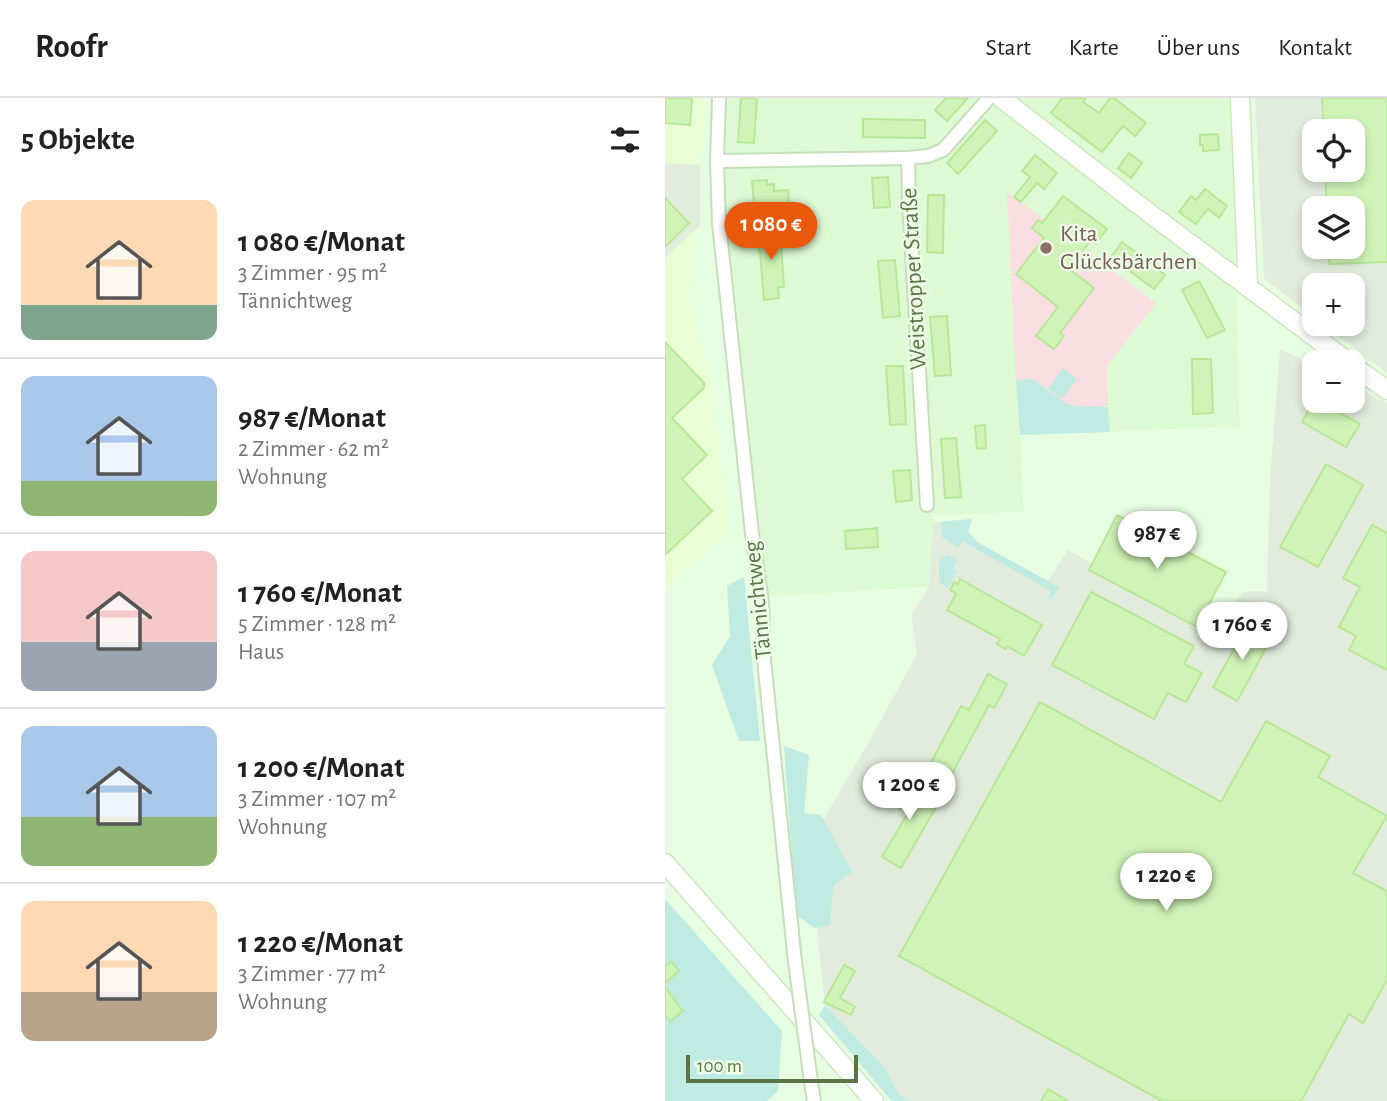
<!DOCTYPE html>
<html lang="de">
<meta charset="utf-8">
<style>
:root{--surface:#fff;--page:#f6f6f6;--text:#202124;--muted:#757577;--line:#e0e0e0;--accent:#ea580c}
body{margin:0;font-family:"Alegreya Sans",sans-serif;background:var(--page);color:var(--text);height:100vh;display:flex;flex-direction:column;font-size:26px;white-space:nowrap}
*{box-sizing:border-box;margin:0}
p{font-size:23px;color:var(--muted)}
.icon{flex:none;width:38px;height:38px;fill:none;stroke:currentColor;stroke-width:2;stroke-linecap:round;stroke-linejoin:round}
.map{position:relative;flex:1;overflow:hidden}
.panel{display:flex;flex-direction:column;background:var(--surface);width:665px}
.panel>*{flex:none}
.fabs{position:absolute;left:637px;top:21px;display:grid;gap:14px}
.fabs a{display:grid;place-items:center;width:63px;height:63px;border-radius:14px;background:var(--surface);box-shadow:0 4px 10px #0003;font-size:35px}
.scale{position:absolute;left:21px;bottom:18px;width:172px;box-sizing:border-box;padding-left:7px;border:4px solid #5c7547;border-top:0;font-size:19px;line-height:24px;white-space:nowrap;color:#5c7547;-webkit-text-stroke:5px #edffe8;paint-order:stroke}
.price{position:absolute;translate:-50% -60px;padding:0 16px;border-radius:24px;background:#fff;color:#222;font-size:23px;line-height:46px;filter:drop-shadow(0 2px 4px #0008)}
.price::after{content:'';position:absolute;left:50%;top:42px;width:21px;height:16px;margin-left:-10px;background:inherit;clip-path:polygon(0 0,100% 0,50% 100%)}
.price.current{background:var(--accent);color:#fff}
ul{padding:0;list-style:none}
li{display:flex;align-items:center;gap:21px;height:175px;padding:0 21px}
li+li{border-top:2px solid var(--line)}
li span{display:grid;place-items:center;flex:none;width:196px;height:140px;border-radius:14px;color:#555}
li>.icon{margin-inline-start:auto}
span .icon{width:84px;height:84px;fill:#fffc;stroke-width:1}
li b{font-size:30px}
h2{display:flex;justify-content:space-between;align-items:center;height:84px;padding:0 21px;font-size:30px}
header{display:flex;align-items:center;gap:42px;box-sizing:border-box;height:98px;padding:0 35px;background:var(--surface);border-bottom:2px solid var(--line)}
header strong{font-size:33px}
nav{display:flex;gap:38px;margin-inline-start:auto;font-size:24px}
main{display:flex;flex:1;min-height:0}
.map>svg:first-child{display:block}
.residential{fill:#defad5}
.commercial{fill:#e9fed4}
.industrial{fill:#e1ecdc;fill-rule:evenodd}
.education{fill:#f9dee2}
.green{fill:#bfebe2}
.building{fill:#d0f4b7;stroke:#b9e797;stroke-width:2}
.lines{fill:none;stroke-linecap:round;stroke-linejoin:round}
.street-casing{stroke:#c6dfb9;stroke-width:16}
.secondary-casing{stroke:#cbe9bc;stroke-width:21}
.street{stroke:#fff;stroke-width:12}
.secondary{stroke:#fff;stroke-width:18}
.street-bridge-casing{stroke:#c6dfb9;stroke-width:16;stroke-linecap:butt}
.street-bridge{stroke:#fff;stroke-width:12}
.education-dot{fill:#8d6e63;stroke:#edffe8;stroke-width:2.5}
.labels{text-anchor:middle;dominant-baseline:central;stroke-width:5;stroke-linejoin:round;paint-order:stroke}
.education-label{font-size:24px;fill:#785e54;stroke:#edffe8;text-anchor:start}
.street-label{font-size:24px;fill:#5c7547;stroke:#edffe8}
</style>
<header>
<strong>Roofr</strong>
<nav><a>Start</a><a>Karte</a><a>Über uns</a><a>Kontakt</a></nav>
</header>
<main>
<section class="panel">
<h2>5 Objekte<svg class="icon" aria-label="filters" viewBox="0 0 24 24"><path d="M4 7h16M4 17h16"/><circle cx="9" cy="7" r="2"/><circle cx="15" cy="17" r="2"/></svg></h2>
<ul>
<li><span style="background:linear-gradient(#ffd9b3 75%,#7fa58c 0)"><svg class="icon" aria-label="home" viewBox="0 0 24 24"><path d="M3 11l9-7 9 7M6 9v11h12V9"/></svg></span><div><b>1 080 €/Monat</b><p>3 Zimmer · 95 m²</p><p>Tännichtweg</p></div></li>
<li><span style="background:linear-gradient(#a9c7e8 75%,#8fb573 0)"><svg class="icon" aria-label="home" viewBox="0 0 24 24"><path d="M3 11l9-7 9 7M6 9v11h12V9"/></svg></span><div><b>987 €/Monat</b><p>2 Zimmer · 62 m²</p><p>Wohnung</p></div></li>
<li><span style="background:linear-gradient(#f6c9c9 65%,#9aa5b1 0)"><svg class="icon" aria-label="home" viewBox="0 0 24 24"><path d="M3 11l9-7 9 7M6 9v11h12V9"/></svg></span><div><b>1 760 €/Monat</b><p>5 Zimmer · 128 m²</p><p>Haus</p></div></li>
<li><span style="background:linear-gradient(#a9c7e8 65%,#8fb573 0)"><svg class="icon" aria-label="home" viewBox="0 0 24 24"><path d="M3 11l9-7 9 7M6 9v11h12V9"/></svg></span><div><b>1 200 €/Monat</b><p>3 Zimmer · 107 m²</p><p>Wohnung</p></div></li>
<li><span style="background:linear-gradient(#ffd9b3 65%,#b9a48a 0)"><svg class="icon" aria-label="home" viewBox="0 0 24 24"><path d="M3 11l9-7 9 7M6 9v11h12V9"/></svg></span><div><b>1 220 €/Monat</b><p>3 Zimmer · 77 m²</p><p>Wohnung</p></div></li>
</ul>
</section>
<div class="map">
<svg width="722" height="1003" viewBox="0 0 722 1003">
<rect width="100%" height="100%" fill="#e6fde1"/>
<!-- residential -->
<polygon class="residential" points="55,0 566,0 575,331 563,329 355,337 359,413 307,416 269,416 264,489 102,498 48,98"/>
<!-- commercial -->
<g class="commercial">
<polygon points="0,0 40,0 35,67 0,65"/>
<polygon points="29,133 24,201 47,287 64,435 0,491 0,160"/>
</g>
<!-- industrial -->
<g class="industrial">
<path d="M590,0H722V275L658,226H688V187H649V219L599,181ZM649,33H688V72H649ZM649,110H688V149H649Z"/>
<polygon points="0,65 35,67 35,127 0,160"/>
<polygon points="615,251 649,268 649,303 688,303 688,288 722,305 722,1003 245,1003 234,997 220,970 160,907 143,747 203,646 252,556 246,517 264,489 268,425 307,421 303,434 312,444 383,483 403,452 511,513 541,519 565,508 580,493 602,493 605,382"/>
</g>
<!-- education -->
<polygon class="education" points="342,94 491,205 442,268 443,309 410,308 400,305 368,281 351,282"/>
<!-- green -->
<g class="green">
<polygon points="398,270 412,281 397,301 383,291"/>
<polygon points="368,281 400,305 410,308 443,309 445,334 355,337 351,282"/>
<polygon points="307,421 303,434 312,444 394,489 387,501 383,501 386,493 297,443 293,450 277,439 276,424"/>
<polygon points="283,458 292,462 288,470 292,473 283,490 275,484 274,465 277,459"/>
<polygon points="79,479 95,643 74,643 47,567 65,538 62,488"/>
<polygon points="119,648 144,657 139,715 156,717 187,774 168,788 165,827 150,830 131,817"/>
<polygon points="0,801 117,933 113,993 102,1003 0,1003"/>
<polygon points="160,907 220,970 234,997 245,1003 227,1003 225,1001 154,917"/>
</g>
<!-- building -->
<g class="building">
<polygon points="0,0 27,0 25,27 0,25"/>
<polygon points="76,0 92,0 89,45 73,44"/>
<polygon points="281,0 303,0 282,23 270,12"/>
<polygon points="397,0 421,0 418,4 434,15 445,0 449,0 481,25 470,38 458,28 437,54 386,15"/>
<polygon points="657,0 722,0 722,164 664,166 664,149 688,149 688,110 662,110 660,72 688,72 688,33 659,33"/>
<polygon points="198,21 260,22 260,40 198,39"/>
<polygon points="320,22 332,33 293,76 282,65"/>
<polygon points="553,36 554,52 538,53 538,47 535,47 535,37"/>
<polygon points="464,55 477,65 466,80 453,70"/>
<polygon points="370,57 392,75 379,91 372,85 356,104 349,99 365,79 357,73"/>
<polygon points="223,79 225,109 209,110 207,80"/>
<polygon points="102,82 102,87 109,86 109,93 123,92 124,107 118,107 118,116 100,117 99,105 89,106 87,83"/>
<polygon points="540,91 562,108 554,120 543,111 531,126 514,114 526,98 531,102"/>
<polygon points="263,97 279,97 278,155 262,154"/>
<polygon points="398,98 442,131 431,145 426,142 404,171 429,190 395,235 399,238 389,251 371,238 393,209 351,176 379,140 367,130 373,122 377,125"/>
<polygon points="0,100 24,125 0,149"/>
<polygon points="107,130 107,136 122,135 123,144 116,145 119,189 113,189 114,200 99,202 95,153 94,154 92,131"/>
<polygon points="457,144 500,177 489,191 446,159"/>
<polygon points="230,162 235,218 218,220 213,163"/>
<polygon points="534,183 560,232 542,240 517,192"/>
<polygon points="282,218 286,277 270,278 265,219"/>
<polygon points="0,244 39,285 39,290 7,320 42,357 17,381 47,413 0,457"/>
<polygon points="527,261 546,261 548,315 528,316"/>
<polygon points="221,268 238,268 241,326 225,327"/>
<polygon points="649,301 695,326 681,349 637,324"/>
<polygon points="320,327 321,350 312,351 310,328"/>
<polygon points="291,340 296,399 280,400 276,341"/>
<polygon points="661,366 698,387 653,469 615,449"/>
<polygon points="245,372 247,402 231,404 228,373"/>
<polygon points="452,417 561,474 532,529 424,472"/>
<polygon points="707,427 722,435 722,572 684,552 691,538 674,529 695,489 678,480"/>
<polygon points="212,430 213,449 181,451 180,433"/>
<polygon points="295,481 377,527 359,558 342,548 341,551 332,546 335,541 282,512 291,496 285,492 289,484 293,486"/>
<polygon points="426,494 529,548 519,566 537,575 521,604 503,595 489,621 387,567"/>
<polygon points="583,526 607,539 572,603 548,589"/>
<polygon points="323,576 342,586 329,610 324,607 282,685 261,674 296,608 304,612"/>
<polygon points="375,604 556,704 601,623 665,658 653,679 722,718 688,775 722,793 722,882 698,925 684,916 636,1003 497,1003 234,858"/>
<polygon points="236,683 274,704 236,770 217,759 243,715 224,705"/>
<polygon points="6,863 14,873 0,885 0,869"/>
<polygon points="179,867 190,873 175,900 190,909 186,917 159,904"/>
<polygon points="0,889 18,913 5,923 0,916"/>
<polygon points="383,991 403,1003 376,1003"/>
</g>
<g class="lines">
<defs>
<g id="street">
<polyline points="54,0 52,63 54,125 87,436 97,503 99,562 130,864"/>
<polyline points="52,63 243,60"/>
<polyline points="262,407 244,105 243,60 263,58 278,52 324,0"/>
<polyline points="147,991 149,1003"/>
</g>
<g id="secondary">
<polyline points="336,0 471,105 683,264"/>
<polyline points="575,0 583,189"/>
<polyline points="688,268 722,292"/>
<polyline points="0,765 209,1003"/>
</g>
</defs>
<!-- street casing -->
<use href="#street" class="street-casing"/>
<!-- secondary casing -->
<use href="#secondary" class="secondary-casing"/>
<!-- street -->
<use href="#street" class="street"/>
<!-- secondary -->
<use href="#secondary" class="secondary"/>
<defs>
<polyline id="street-bridge" points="130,864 147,991"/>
</defs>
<!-- street-bridge casing -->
<use href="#street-bridge" class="street-bridge-casing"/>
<!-- street-bridge -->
<use href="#street-bridge" class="street-bridge"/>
</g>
<!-- markers -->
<circle class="education-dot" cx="381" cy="150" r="7"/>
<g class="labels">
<!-- education labels -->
<g class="education-label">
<text x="395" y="136">Kita<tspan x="395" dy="28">Glücksbärchen</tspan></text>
</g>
<!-- street labels -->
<g class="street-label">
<text transform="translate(249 181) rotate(-93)">Weistropper Straße</text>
<text transform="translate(93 502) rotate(-96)">Tännichtweg</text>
</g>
</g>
</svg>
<div class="fabs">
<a><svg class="icon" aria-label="locate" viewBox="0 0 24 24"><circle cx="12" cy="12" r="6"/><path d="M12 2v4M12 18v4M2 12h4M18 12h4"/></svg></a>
<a><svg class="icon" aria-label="layers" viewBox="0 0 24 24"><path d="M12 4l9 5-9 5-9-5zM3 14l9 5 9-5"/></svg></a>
<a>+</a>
<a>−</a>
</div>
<div class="scale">100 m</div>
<b class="price current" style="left:106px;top:164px">1 080 €</b>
<b class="price" style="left:492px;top:473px">987 €</b>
<b class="price" style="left:577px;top:564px">1 760 €</b>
<b class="price" style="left:244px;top:724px">1 200 €</b>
<b class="price" style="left:501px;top:815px">1 220 €</b>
</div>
</main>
